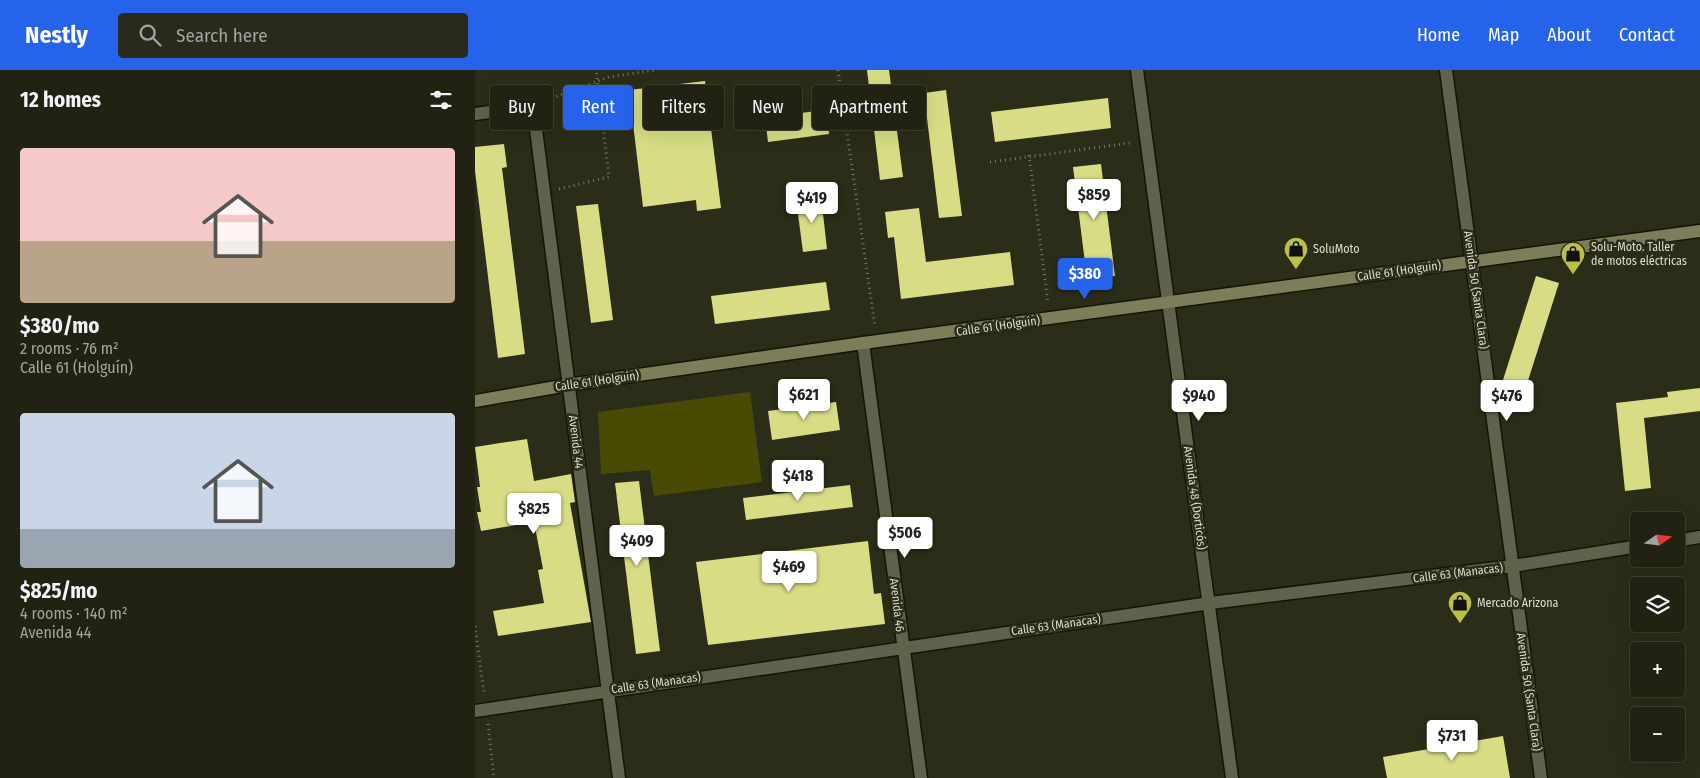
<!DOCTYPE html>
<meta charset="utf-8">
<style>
:root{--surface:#212212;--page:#292a1b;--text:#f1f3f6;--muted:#a2a49f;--line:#3e3f32;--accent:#2563eb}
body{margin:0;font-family:"Fira Sans Condensed",sans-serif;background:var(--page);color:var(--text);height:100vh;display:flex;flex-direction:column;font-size:19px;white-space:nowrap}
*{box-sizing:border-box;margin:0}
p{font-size:16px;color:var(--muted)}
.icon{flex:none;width:28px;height:28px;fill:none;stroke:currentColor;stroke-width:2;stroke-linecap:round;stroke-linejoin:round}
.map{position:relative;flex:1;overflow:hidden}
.details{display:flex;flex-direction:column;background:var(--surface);width:475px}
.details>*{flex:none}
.guide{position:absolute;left:15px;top:15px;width:475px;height:45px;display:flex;gap:10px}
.needle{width:32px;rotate:76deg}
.tools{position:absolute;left:1155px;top:442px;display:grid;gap:10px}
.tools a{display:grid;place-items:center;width:55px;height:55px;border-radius:5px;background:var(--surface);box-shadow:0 5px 20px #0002,0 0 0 1px var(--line);font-size:25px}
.price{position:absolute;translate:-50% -42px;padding:0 11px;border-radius:5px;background:#fff;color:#222;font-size:16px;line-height:32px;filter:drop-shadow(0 1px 2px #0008)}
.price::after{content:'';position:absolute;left:50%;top:30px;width:15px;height:11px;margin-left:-8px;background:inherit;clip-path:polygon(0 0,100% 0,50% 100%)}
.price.selected{background:var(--accent);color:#fff}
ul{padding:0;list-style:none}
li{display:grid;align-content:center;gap:10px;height:265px;padding:0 20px}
li span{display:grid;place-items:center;height:155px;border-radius:5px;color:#555}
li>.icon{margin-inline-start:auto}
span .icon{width:90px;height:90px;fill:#fffc;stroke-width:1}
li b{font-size:21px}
h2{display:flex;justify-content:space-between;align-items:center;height:60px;padding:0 20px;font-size:21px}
.tag{padding:0 18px;border-radius:5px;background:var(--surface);box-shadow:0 5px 20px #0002,0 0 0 1px var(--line);font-size:18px;line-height:45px}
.tag.selected{background:var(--accent);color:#fff}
header{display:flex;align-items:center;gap:30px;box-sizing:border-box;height:70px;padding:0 25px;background:var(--accent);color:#fff}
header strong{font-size:24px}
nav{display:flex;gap:28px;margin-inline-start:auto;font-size:18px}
.search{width:350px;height:45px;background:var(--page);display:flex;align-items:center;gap:12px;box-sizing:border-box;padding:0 18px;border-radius:5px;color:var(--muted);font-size:19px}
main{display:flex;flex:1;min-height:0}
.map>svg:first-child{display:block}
.green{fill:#494b05}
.building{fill:#d8dd85}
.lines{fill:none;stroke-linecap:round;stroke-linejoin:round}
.street-casing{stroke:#141503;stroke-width:15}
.secondary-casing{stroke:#141503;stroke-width:15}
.path{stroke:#797a68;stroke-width:3;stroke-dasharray:1 4;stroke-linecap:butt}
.street{stroke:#60624b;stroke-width:12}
.secondary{stroke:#7c7e59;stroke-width:12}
.labels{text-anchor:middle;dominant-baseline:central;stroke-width:5;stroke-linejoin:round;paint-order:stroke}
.poi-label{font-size:12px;fill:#dbdccf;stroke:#2c2d18;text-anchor:start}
.street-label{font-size:12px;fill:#dbdccf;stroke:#2c2d18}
</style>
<header>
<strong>Nestly</strong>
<div class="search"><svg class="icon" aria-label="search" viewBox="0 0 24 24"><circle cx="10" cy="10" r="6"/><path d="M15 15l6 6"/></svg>Search here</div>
<nav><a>Home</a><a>Map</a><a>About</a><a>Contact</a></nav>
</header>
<main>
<section class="details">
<h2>12 homes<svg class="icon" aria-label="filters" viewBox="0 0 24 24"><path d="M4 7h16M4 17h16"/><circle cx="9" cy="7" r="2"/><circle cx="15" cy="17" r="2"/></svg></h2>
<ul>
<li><span style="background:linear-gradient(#f6c9c9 60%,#b9a48a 0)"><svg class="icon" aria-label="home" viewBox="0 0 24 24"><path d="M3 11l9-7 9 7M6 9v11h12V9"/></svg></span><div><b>$380/mo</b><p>2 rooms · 76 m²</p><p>Calle 61 (Holguín)</p></div></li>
<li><span style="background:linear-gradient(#c9d6e8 75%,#9aa5b1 0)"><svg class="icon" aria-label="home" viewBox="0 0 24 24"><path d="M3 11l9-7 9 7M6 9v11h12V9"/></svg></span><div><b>$825/mo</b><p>4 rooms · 140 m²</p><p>Avenida 44</p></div></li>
</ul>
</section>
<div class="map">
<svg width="1225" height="708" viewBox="0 0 1225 708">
<rect width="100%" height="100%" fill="#2c2d18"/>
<!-- green -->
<polygon class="green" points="275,322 287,412 179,426 175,400 126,404 123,342"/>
<!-- building -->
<g class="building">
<polygon points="392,0 414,0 428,107 405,110"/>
<polygon points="230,11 246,138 222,141 221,130 168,137 154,20"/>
<polygon points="471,20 487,146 464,148 449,23"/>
<polygon points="633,28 636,58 520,72 516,42"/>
<polygon points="351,40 354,64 293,72 290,47"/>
<polygon points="29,74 32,97 27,98 50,284 23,288 0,101 0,77"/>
<polygon points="626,94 640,206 612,209 598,97"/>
<polygon points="346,126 352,179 328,182 321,129"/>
<polygon points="123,134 138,250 116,253 101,136"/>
<polygon points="444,138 451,192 535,182 539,215 426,229 419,167 413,168 410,142"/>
<polygon points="1061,206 1084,213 1051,317 1028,310"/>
<polygon points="351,212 355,240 240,254 236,226"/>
<polygon points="1225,318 1225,341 1169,348 1176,418 1150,421 1141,333 1193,327 1192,322"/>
<polygon points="361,332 365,360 297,370 293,341"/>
<polygon points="52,369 59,411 96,404 100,432 95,433 116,552 23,566 18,541 69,533 63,500 68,499 59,452 6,461 2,442 6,442 2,417 5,417 0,377"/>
<polygon points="164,411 185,581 161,584 140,413"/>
<polygon points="375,415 378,437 271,450 268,428"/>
<polygon points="393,471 399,524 406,523 410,554 233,575 221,492"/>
<polygon points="1028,666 1035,708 912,708 908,687"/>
</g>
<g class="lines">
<defs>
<g id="street">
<polyline points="662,0 757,708"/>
<polyline points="971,0 1066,708"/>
<polyline points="0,44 58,36 144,708"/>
<polyline points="388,273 446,708"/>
<polyline points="1201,471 1225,467"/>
<polyline points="0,641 735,533 1038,496 1164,476"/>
</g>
<polyline id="secondary" points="0,331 93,315 388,273 1225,161"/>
</defs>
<!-- street casing -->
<use href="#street" class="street-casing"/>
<!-- secondary casing -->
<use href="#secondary" class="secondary-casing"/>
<!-- path -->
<g class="path">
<polyline points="363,0 400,257"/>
<polyline points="72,30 134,7 181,0"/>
<polyline points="554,85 573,233"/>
<polyline points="515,92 655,73"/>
<polyline points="84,119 134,107 121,0"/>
<polyline points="0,556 9,623"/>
<polyline points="13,654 19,708"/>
</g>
<!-- street -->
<use href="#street" class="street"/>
<!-- secondary -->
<use href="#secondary" class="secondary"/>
</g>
<!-- icons -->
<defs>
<symbol id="shop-pin" viewBox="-11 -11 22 30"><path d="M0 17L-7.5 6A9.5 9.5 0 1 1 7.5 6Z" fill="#bbc045" stroke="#2c2d18"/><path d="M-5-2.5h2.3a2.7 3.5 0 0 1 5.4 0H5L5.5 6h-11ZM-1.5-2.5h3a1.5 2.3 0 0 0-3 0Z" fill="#111"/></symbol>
</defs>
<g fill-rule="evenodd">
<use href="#shop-pin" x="807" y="165" width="28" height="38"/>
<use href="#shop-pin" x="1084" y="170" width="28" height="38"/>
<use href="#shop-pin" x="971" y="519" width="28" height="38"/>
</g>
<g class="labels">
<!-- poi labels -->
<g class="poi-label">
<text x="1116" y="177">Solu-Moto. Taller<tspan x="1116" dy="14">de motos eléctricas</tspan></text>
<text x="838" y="179">SoluMoto</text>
<text x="1002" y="533">Mercado Arizona</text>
</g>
<!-- street labels -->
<g class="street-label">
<text transform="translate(924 201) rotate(-8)">Calle 61 (Holguín)</text>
<text transform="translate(1001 220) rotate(82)">Avenida 50 (Santa Clara)</text>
<text transform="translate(523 256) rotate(-8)">Calle 61 (Holguín)</text>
<text transform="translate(122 311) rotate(-8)">Calle 61 (Holguín)</text>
<text transform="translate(101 372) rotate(83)">Avenida 44</text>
<text transform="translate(720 428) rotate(82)">Avenida 48 (Dorticós)</text>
<text transform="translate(983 503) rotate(-7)">Calle 63 (Manacas)</text>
<text transform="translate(422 535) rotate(83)">Avenida 46</text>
<text transform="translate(581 555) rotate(-8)">Calle 63 (Manacas)</text>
<text transform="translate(181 613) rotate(-8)">Calle 63 (Manacas)</text>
<text transform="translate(1054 622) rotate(82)">Avenida 50 (Santa Clara)</text>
</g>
</g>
</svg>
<div class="tools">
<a><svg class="needle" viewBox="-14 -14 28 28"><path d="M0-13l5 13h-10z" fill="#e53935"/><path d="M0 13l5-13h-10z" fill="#a2a49f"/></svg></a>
<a><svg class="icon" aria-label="layers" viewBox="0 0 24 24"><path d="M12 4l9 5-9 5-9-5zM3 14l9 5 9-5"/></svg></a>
<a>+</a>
<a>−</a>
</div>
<b class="price" style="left:619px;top:151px">$859</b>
<b class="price" style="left:337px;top:154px">$419</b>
<b class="price selected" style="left:610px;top:230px">$380</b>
<b class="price" style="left:329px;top:351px">$621</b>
<b class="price" style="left:724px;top:352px">$940</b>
<b class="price" style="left:1032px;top:352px">$476</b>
<b class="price" style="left:323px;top:432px">$418</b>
<b class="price" style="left:59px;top:465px">$825</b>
<b class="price" style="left:430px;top:489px">$506</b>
<b class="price" style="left:162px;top:497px">$409</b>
<b class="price" style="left:314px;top:523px">$469</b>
<b class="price" style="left:977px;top:692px">$731</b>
<div class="guide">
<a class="tag">Buy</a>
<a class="tag selected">Rent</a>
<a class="tag">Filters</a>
<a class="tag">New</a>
<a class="tag">Apartment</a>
</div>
</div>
</main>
